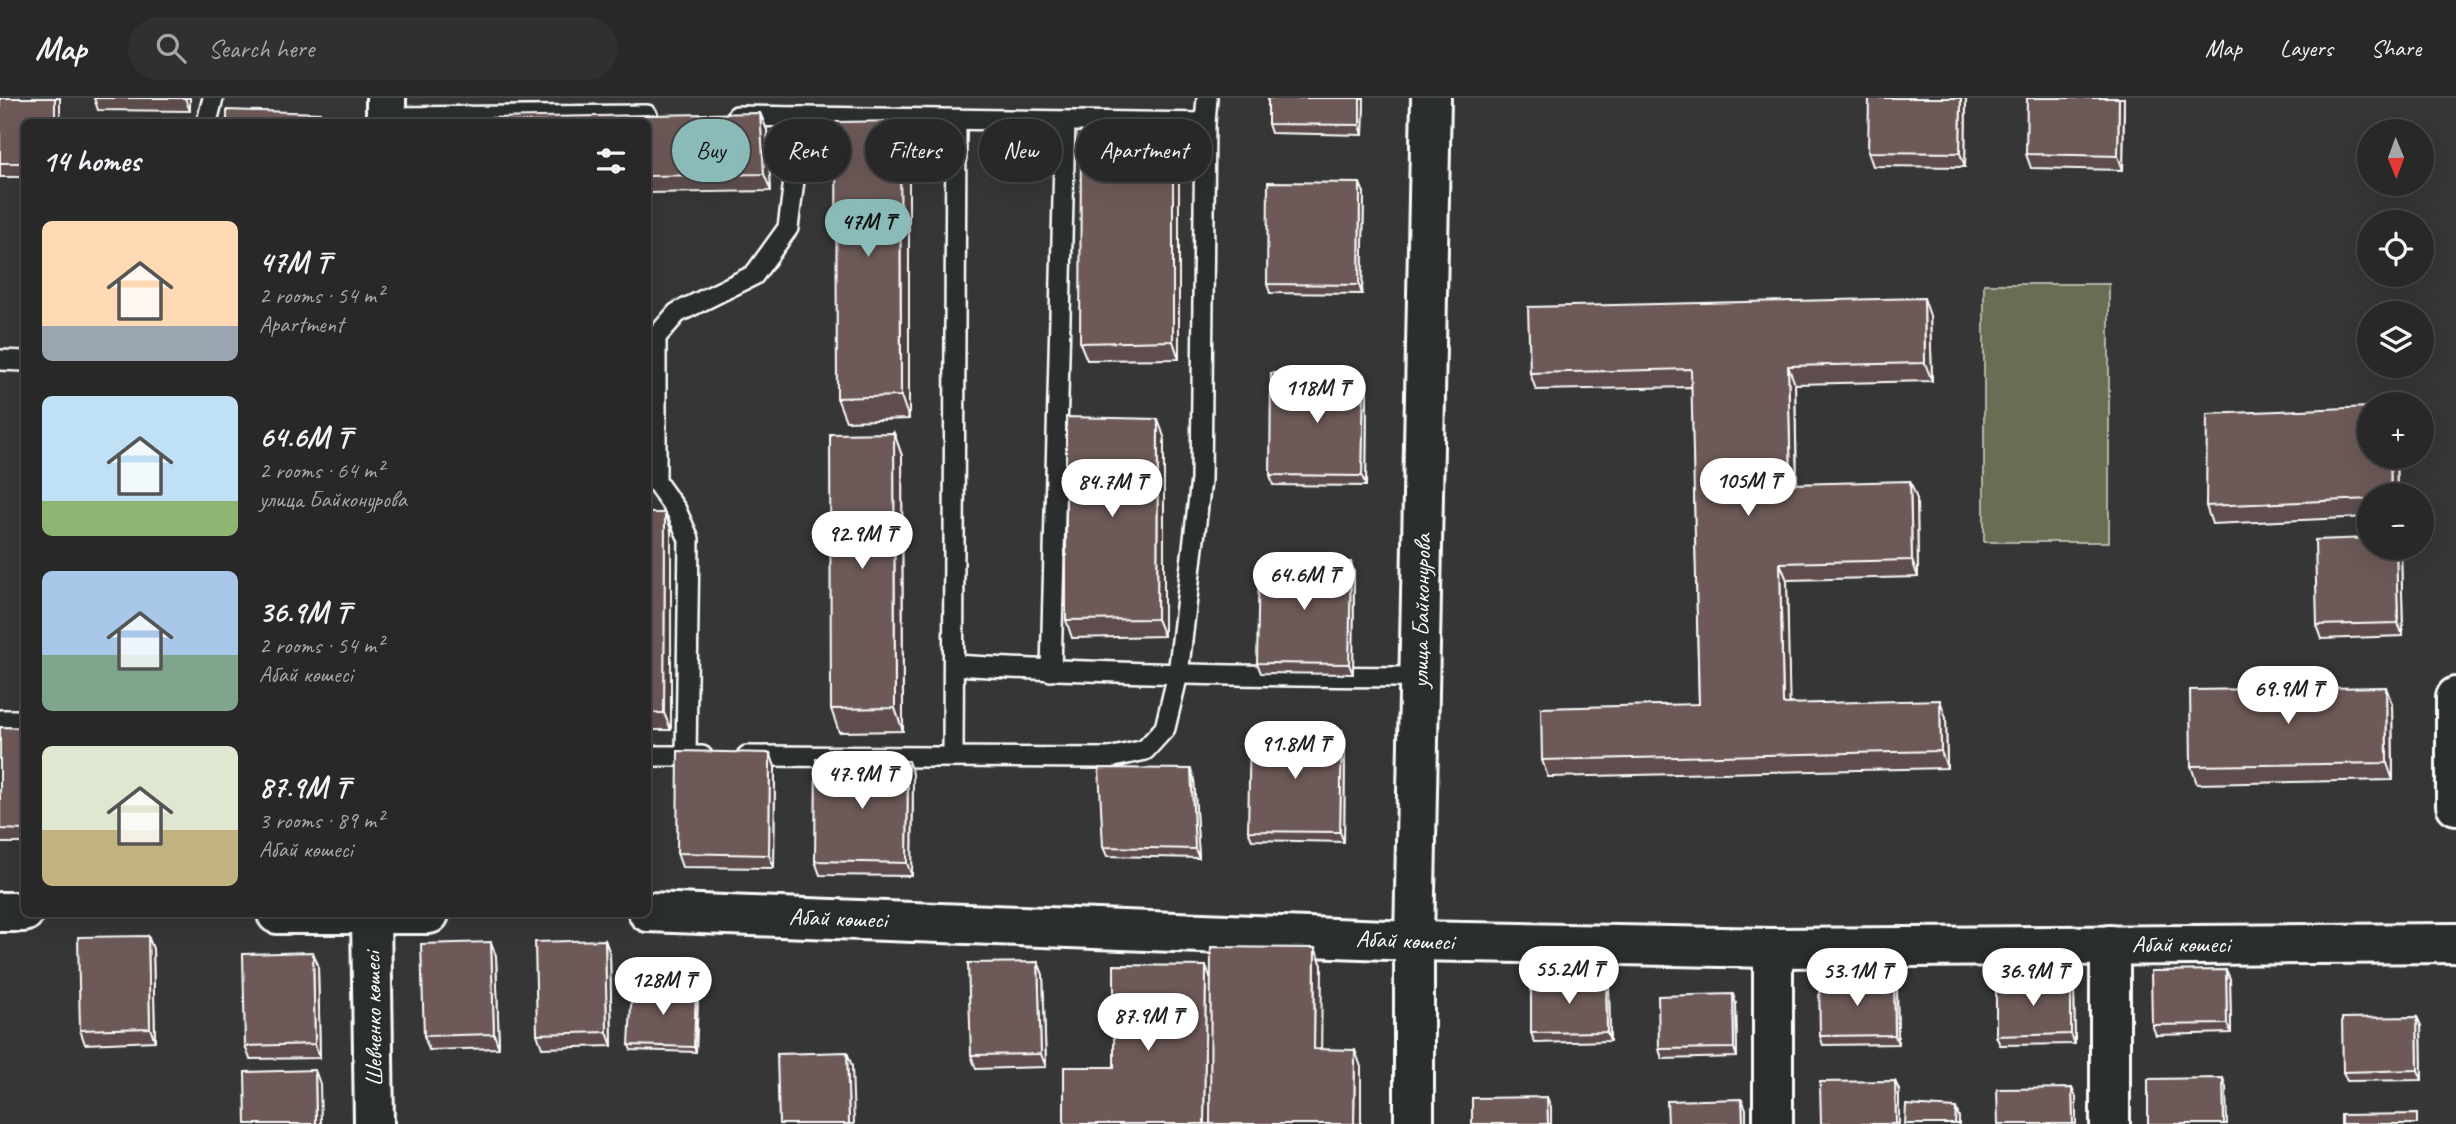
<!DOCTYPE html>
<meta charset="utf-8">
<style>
:root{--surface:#292829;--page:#313031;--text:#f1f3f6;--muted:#a5a6a8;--line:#454446;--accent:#8bbbb9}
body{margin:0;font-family:Caveat,sans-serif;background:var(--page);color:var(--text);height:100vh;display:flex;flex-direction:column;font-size:26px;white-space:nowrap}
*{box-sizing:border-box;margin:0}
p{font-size:23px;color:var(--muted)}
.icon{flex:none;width:38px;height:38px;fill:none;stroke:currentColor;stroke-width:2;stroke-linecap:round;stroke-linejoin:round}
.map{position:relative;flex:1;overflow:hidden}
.details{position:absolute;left:21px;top:21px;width:630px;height:798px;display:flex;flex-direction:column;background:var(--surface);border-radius:10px;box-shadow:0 7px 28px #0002,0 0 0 2px var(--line)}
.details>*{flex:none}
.hud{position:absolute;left:672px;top:21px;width:665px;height:63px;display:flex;gap:14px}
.needle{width:46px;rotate:179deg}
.fabs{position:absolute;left:2357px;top:21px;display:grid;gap:14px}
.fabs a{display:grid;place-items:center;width:77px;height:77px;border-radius:50%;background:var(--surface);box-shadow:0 7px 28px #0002,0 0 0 2px var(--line);font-size:35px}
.price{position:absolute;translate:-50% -60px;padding:0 16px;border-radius:24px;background:#fff;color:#222;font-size:23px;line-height:46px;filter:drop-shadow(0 2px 4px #0008)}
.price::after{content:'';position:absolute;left:50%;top:42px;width:21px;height:16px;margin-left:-10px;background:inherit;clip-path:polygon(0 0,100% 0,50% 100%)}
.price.selected{background:var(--accent);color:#111}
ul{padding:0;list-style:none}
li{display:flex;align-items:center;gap:21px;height:175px;padding:0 21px}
li span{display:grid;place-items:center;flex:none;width:196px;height:140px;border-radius:10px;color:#555}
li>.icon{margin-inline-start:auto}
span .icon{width:84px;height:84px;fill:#fffc;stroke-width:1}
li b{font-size:30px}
h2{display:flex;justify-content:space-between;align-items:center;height:84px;padding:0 21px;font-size:30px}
.pill{padding:0 24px;border-radius:32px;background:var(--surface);box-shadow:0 7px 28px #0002,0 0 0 2px var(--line);font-size:24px;line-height:63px}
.pill.selected{background:var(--accent);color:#111}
header{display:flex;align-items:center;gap:42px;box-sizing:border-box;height:98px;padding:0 35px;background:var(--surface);border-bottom:2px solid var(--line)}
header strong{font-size:33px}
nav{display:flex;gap:38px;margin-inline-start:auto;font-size:24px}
.search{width:490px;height:63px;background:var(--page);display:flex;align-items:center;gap:18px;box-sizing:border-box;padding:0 24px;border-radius:38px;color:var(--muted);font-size:26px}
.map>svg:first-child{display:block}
.green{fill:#676d53;stroke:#b3b6a9;stroke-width:2}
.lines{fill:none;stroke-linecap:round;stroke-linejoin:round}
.service-casing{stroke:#fff;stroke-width:24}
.minor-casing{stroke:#fff;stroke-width:44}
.tertiary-casing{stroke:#fff;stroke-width:44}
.secondary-casing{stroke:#fff;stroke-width:44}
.service{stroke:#2a2d2e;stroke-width:19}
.minor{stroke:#2a2d2e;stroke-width:38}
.tertiary{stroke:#2a2d2e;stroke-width:38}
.secondary{stroke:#2a2d2e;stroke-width:38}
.wall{fill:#5e4d4d;stroke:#fff;stroke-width:2}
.shaded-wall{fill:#4c3f3e;stroke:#fff;stroke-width:2}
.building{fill:#6d5a59;stroke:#fff;stroke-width:2}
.labels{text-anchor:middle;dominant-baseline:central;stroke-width:6;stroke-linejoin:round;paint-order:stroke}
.street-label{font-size:24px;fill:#fff;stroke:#2a2d2e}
</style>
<header>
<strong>Map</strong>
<div class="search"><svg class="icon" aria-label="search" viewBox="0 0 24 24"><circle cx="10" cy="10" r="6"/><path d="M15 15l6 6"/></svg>Search here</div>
<nav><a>Map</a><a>Layers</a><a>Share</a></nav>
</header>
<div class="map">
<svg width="2456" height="1026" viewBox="0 0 2456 1026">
<rect width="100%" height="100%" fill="#373637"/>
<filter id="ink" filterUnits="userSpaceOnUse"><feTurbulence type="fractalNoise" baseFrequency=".0143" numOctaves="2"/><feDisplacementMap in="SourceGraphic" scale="14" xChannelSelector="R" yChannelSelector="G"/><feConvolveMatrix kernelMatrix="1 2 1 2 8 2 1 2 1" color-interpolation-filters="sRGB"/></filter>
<g filter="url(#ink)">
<!-- green -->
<rect class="green" x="1984" y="186" width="125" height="258"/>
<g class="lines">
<defs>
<g id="service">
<polyline points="737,18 1205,25"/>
<polyline points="386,19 647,17"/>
<polyline points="207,24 213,0"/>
<polyline points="0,262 24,263"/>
<path d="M954,567C1109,576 1264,578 1420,579"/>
<polyline points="1051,573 1065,23"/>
<polyline points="0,622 24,622"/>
<polyline points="648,658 702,658"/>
<polyline points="686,658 689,441 676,412 656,384 656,239 677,215 754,177 788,130 802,19"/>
<polyline points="747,658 1109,660 1145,652 1165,630 1178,576 1201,382 1205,25 1207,0"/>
<polyline points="953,659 956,22"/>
</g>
<g id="minor">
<polyline points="2456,599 2456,707"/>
<polyline points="2110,847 2110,1026"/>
<polyline points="1773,850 1773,1026"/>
<polyline points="1414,1026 1414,843 1431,0"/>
</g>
<g id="tertiary">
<polyline points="386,24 386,0"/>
<polyline points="371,816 374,1026"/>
</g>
<g id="secondary">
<polyline points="0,814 24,814"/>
<polyline points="648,814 1414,843 1773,850 2456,845"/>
<polyline points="277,816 429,816"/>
</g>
</defs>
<!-- service casing -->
<use href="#service" class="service-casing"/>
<!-- minor casing -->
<use href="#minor" class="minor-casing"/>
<!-- tertiary casing -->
<use href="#tertiary" class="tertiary-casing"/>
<!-- secondary casing -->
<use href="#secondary" class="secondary-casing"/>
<!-- service -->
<use href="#service" class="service"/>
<!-- minor -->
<use href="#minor" class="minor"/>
<!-- tertiary -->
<use href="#tertiary" class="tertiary"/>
<!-- secondary -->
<use href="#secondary" class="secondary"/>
</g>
<!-- wall -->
<g class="wall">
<polygon points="0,0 24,24 24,79 0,79"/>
<polygon points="94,0 190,0 190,13 98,12"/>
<polygon points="1364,0 1363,37 1271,35 1268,26"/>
<polygon points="1966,0 1965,69 1873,68 1868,54"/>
<polygon points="2124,0 2123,72 2031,70 2026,56"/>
<polygon points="760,15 767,32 771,93 648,95 648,24"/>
<polygon points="1173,44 1179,61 1179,261 1087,262 1080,245"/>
<polygon points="909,46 909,321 846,323 837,300"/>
<polygon points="1364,95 1362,196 1270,195 1267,186"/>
<polygon points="1930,218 1932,283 1795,286 1797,386 1917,401 1918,479 1787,482 1789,605 1946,620 1947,670 1548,679 1542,662 1699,606 1692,289 1536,292 1530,275"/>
<polygon points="1367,286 1366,388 1273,387 1270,377"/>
<polygon points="894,335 902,358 903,633 839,634 831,611"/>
<polygon points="1164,339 1164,538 1072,540 1066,522"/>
<polygon points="2370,359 2396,359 2397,397 2370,397 2370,419 2212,426 2206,408"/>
<polygon points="648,415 671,432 671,632 648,632"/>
<polygon points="2401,453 2403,538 2322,541 2317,527"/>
<polygon points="1354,474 1353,576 1261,575 1257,565"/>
<polygon points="2392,606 2393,682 2197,686 2191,668"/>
<polygon points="0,629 24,630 24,745 0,745"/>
<polygon points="1345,642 1344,744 1252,742 1248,733"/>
<polygon points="770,655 775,669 774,770 682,769 677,755"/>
<polygon points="913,676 912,778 820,777 815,763"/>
<polygon points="1194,681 1199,760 1107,758 1103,749"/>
<polygon points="148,838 153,851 155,943 85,946 80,932"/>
<polygon points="605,842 610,856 612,948 542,950 537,936"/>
<polygon points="496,858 499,950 429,952 424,938"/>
<polygon points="1038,864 1043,877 1046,969 976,971 971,957"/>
<polygon points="318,868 320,960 250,961 245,948"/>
<polygon points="2226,872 2230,881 2231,935 2156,937 2152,927"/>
<polygon points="1606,880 1609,889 1610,943 1535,945 1531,935"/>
<polygon points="2071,882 2074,891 2075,946 2000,947 1996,938"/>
<polygon points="696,891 698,896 696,954 631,952 629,947"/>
<polygon points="1897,892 1898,946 1823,947 1820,938"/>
<polygon points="1736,906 1737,959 1662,961 1659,951"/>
<polygon points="2417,919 2421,928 2422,982 2347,983 2343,974"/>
</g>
<!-- shaded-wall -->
<g class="shaded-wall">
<rect x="55" y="0" width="5" height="24"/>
<polygon points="185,0 190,0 190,13"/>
<polygon points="1360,0 1364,0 1363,37 1360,27"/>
<polygon points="1961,0 1966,0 1965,69 1960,55"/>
<polygon points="2119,0 2124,0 2123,72 2118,58"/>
<polygon points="760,15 767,32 771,93 764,76"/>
<polygon points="900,23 909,46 909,321 901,298"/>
<polygon points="1173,44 1179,61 1179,261 1173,243"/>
<polygon points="1360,85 1364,95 1362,196 1359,187"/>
<polygon points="1924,200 1930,218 1932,283 1925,265"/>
<polygon points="1788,268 1795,286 1797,403 1791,386"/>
<polygon points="1364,277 1367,286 1366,388 1362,378"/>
<polygon points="1158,321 1164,339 1164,538 1157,521"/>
<polygon points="894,335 902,358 903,633 895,610"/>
<polygon points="2390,359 2396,359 2397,397 2391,397"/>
<polygon points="1910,383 1917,401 1918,479 1912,462"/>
<polygon points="665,415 671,432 671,632 664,615"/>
<polygon points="2396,450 2399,450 2401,453 2403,538 2398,525"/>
<polygon points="1351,464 1354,474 1353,576 1349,566"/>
<polygon points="1780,465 1787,482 1790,623 1783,606"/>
<polygon points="2386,589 2392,606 2393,682 2387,665"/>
<polygon points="1940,602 1946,620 1947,670 1941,653"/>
<polygon points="1342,632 1345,642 1344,744 1340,734"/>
<polygon points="770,655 775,669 774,770 769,757"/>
<polygon points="908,663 913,676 912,778 907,765"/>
<polygon points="1191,671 1194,681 1199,760 1195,751"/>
<polygon points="148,838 153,851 155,943 150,930"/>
<polygon points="605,842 610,856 612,948 607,934"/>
<polygon points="491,844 496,858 499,950 494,936"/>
<polygon points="1315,850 1322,867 1321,969 1314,951"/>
<polygon points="313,854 318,868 320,960 315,946"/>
<polygon points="1038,864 1043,877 1046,969 1041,956"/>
<polygon points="1206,868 1212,885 1211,1026 1204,1026"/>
<polygon points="2226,872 2230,881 2231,935 2227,926"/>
<polygon points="1606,880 1609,889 1610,943 1607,934"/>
<polygon points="2071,882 2074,891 2075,946 2071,936"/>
<polygon points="1894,883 1897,892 1898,946 1895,937"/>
<polygon points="696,891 698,896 696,954 694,949"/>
<polygon points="1733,896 1736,906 1737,959 1734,950"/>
<polygon points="2417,919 2421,928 2422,982 2418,972"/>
<polygon points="1355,952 1361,969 1361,1026 1354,1026"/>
<polygon points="847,954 852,968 854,1026 849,1026"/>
<polygon points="315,972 320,986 321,1026 316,1026"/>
<polygon points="2223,980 2226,989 2227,1026 2224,1026"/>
<polygon points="1895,983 1899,992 1899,1026 1896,1026"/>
<polygon points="2072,990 2076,999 2076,1026 2073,1026"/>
<polygon points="1547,999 1551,1009 1551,1026 1548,1026"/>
<polygon points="1742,1001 1746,1011 1746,1026 1743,1026"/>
<polygon points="1956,1010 1959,1019 1959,1026 1955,1026"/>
</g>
<!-- building -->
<g class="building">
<polygon points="0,0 55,0 55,24 24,24 24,65 0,65"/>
<polygon points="1268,0 1360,0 1360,27 1268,26"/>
<polygon points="1869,0 1961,0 1960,55 1868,54"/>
<polygon points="2027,0 2119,0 2118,58 2026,56"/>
<polygon points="227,12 320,15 320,24 227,24"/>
<polygon points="760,15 764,76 648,78 648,24 485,24 484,20"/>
<polygon points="900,23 901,298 837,300 836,24"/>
<polygon points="1081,42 1173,44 1173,243 1080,245"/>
<polygon points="1268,84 1360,85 1359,187 1267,186"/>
<polygon points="1924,200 1925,265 1788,268 1791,386 1910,383 1912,462 1780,465 1783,606 1940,602 1941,653 1542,662 1541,610 1699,606 1691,271 1530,275 1528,209"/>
<polygon points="1271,275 1364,277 1362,378 1270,377"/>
<polygon points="2370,309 2370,359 2390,359 2391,397 2370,397 2370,401 2206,408 2207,316"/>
<polygon points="1066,319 1158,321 1157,521 1066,522"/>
<polygon points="894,335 895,610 831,611 830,336"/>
<polygon points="648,415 665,415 664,615 648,615"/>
<polygon points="2370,440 2370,450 2396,450 2398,525 2317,527 2315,442"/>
<polygon points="1259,463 1351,464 1349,566 1257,565"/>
<polygon points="2386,589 2387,665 2191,668 2190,592"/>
<polygon points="0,629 24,630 24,732 0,731"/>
<polygon points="1250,631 1342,632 1340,734 1248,733"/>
<polygon points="678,653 770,655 769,757 677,755"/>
<polygon points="816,661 908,663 907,765 815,763"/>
<polygon points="1099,670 1191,671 1195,751 1103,749"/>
<polygon points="148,838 150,930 80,932 78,839"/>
<polygon points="605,842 607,934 537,936 535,844"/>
<polygon points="491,844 494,936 424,938 421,846"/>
<polygon points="1211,849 1315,850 1314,951 1355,952 1354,1026 1210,1026"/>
<polygon points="313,854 315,946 245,948 243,856"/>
<polygon points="1038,864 1041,956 971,957 968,865"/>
<polygon points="1114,867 1206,868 1204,1026 1064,1026 1064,969 1114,969"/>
<polygon points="2226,872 2227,926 2152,927 2151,873"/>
<polygon points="1606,880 1607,934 1531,935 1531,881"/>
<polygon points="2071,882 2071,936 1996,938 1996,883"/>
<polygon points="1894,883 1895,937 1820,938 1819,884"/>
<polygon points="632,888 696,891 694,949 629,947"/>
<polygon points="1733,896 1734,950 1659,951 1658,898"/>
<polygon points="2417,919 2418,972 2343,974 2342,920"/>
<polygon points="847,954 849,1026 779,1026 777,956"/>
<polygon points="315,972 316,1026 246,1026 245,974"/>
<polygon points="2223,980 2224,1026 2148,1026 2148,981"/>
<polygon points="1895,983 1896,1026 1821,1026 1820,984"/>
<polygon points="2072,990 2073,1026 1998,1026 1997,991"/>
<polygon points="1547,999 1548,1026 1472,1026 1472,1000"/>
<polygon points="1742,1001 1743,1026 1668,1026 1667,1003"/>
<polygon points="1906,1007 1956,1010 1955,1026 1905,1026"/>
<polygon points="2417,1016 2417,1026 2341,1026 2341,1017"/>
</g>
</g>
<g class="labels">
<!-- street labels -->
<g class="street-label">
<text transform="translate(1421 513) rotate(-89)">улица Байконурова</text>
<text transform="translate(838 820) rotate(2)">Абай көшесі</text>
<text transform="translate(1405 842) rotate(2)">Абай көшесі</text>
<text x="2181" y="846">Абай көшесі</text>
<text transform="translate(373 921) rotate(-91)">Шевченко көшесі</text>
</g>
</g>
</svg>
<div class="fabs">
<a><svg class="needle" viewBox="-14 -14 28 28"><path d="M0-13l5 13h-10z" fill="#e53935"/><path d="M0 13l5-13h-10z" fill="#a5a6a8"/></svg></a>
<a><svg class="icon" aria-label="locate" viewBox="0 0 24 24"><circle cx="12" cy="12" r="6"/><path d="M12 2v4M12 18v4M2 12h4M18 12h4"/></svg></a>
<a><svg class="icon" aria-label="layers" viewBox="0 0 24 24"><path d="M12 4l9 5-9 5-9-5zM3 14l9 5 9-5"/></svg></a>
<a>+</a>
<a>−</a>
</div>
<b class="price selected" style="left:868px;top:161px">47M ₸</b>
<b class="price" style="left:1317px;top:327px">118M ₸</b>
<b class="price" style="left:1748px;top:420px">105M ₸</b>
<b class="price" style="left:1112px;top:421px">84.7M ₸</b>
<b class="price" style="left:862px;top:473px">92.9M ₸</b>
<b class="price" style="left:1304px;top:514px">64.6M ₸</b>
<b class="price" style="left:2288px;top:628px">69.9M ₸</b>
<b class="price" style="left:1295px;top:683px">91.8M ₸</b>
<b class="price" style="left:862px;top:713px">47.9M ₸</b>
<b class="price" style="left:1569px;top:908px">55.2M ₸</b>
<b class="price" style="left:1857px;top:910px">53.1M ₸</b>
<b class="price" style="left:2033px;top:910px">36.9M ₸</b>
<b class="price" style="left:663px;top:919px">128M ₸</b>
<b class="price" style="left:1148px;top:955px">87.9M ₸</b>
<div class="hud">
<a class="pill selected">Buy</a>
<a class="pill">Rent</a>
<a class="pill">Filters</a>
<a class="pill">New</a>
<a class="pill">Apartment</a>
</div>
<section class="details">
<h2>14 homes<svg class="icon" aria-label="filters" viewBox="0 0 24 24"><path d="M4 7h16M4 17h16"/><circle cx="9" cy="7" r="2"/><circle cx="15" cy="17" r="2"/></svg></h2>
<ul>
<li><span style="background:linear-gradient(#ffd9b3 75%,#9aa5b1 0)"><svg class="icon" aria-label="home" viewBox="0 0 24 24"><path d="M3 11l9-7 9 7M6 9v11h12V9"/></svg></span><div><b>47M ₸</b><p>2 rooms · 54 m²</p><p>Apartment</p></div></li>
<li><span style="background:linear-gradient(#bfe0f5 75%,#8fb573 0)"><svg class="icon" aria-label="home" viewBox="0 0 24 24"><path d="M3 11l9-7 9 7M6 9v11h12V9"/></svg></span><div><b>64.6M ₸</b><p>2 rooms · 64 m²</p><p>улица Байконурова</p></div></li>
<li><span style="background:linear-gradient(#a9c7e8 60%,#7fa58c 0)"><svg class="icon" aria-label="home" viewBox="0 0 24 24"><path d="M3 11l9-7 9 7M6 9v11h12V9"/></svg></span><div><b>36.9M ₸</b><p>2 rooms · 54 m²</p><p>Абай көшесі</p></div></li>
<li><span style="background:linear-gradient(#dfe7d0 60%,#c2b280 0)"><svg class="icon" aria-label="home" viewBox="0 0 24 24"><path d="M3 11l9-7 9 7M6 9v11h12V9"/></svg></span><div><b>87.9M ₸</b><p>3 rooms · 89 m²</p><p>Абай көшесі</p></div></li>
</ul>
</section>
</div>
